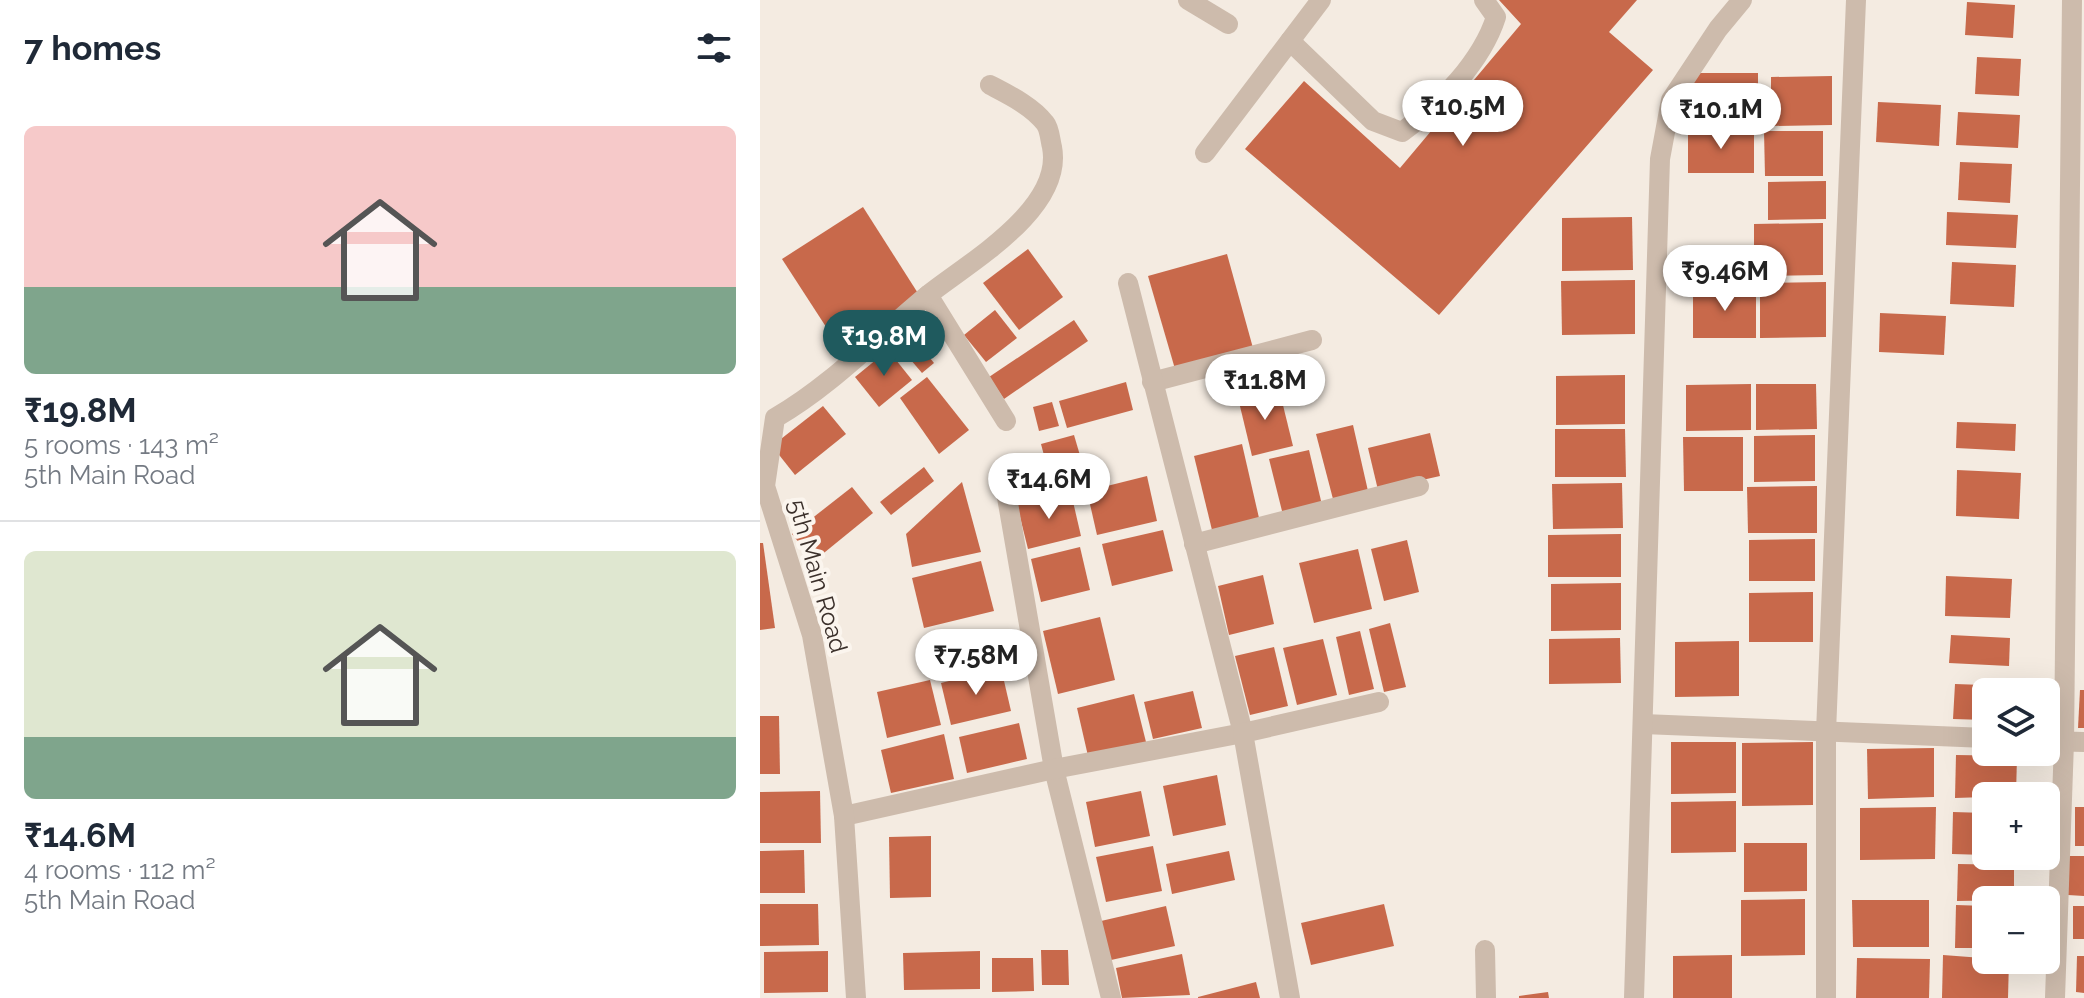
<!DOCTYPE html>
<meta charset="utf-8">
<style>
:root{--surface:#fff;--page:#f6f6f7;--text:#1f2937;--muted:#747a83;--line:#e0e1e3;--accent:#1f5a5e}
body{margin:0;font-family:Raleway,sans-serif;background:var(--page);color:var(--text);height:100vh;display:flex;flex-direction:column;font-size:30px;white-space:nowrap}
*{box-sizing:border-box;margin:0}
p{font-size:26px;color:var(--muted)}
.icon{flex:none;width:44px;height:44px;fill:none;stroke:currentColor;stroke-width:2;stroke-linecap:round;stroke-linejoin:round}
.map{position:relative;flex:1;overflow:hidden}
.drawer{display:flex;flex-direction:column;background:var(--surface);width:760px}
.drawer>*{flex:none}
.buttons{position:absolute;left:1212px;top:678px;display:grid;gap:16px}
.buttons a{display:grid;place-items:center;width:88px;height:88px;border-radius:12px;background:var(--surface);box-shadow:0 8px 32px #0002;font-size:40px}
.price{position:absolute;translate:-50% -68px;padding:0 18px;border-radius:28px;background:#fff;color:#222;font-size:26px;line-height:52px;filter:drop-shadow(0 2px 4px #0008)}
.price::after{content:'';position:absolute;left:50%;top:48px;width:24px;height:18px;margin-left:-12px;background:inherit;clip-path:polygon(0 0,100% 0,50% 100%)}
.price.on{background:var(--accent);color:#fff}
ul{padding:0;list-style:none}
li{display:grid;align-content:center;gap:16px;height:424px;padding:0 24px}
li+li{border-top:2px solid var(--line)}
li span{display:grid;place-items:center;height:248px;border-radius:12px;color:#555}
li>.icon{margin-inline-start:auto}
span .icon{width:144px;height:144px;fill:#fffc;stroke-width:1}
li b{font-size:34px}
h2{display:flex;justify-content:space-between;align-items:center;height:96px;padding:0 24px;font-size:34px}
main{display:flex;flex:1;min-height:0}
.map>svg:first-child{display:block}
.building{fill:#c8694b}
.lines{fill:none;stroke-linecap:round;stroke-linejoin:round}
.minor{stroke:#cdbbac;stroke-width:20}
.labels{text-anchor:middle;dominant-baseline:central;stroke-width:8;stroke-linejoin:round;paint-order:stroke}
.street-label{font-size:24px;fill:#3b302b;stroke:#fbf5ee}
</style>
<main>
<section class="drawer">
<h2>7 homes<svg class="icon" aria-label="filters" viewBox="0 0 24 24"><path d="M4 7h16M4 17h16"/><circle cx="9" cy="7" r="2"/><circle cx="15" cy="17" r="2"/></svg></h2>
<ul>
<li><span style="background:linear-gradient(#f6c9c9 65%,#7fa58c 0)"><svg class="icon" aria-label="home" viewBox="0 0 24 24"><path d="M3 11l9-7 9 7M6 9v11h12V9"/></svg></span><div><b>₹19.8M</b><p>5 rooms · 143 m²</p><p>5th Main Road</p></div></li>
<li><span style="background:linear-gradient(#dfe7d0 75%,#7fa58c 0)"><svg class="icon" aria-label="home" viewBox="0 0 24 24"><path d="M3 11l9-7 9 7M6 9v11h12V9"/></svg></span><div><b>₹14.6M</b><p>4 rooms · 112 m²</p><p>5th Main Road</p></div></li>
</ul>
</section>
<div class="map">
<svg width="1324" height="998" viewBox="0 0 1324 998">
<rect width="100%" height="100%" fill="#f4ebe1"/>
<!-- building -->
<g class="building">
<polygon points="739,0 877,0 849,32 893,70 679,315 485,149 544,81 640,168 761,24"/>
<polygon points="1207,2 1255,5 1253,38 1205,35"/>
<polygon points="1217,57 1261,59 1259,96 1215,94"/>
<rect x="933" y="73" width="65" height="47"/>
<polygon points="1072,76 1072,125 1011,126 1011,77"/>
<polygon points="1118,102 1181,105 1179,146 1116,142"/>
<polygon points="1198,112 1260,115 1258,148 1196,145"/>
<polygon points="994,128 994,173 928,173 928,129"/>
<polygon points="1004,131 1063,131 1063,176 1005,176"/>
<polygon points="1200,162 1252,164 1250,203 1198,200"/>
<polygon points="1066,181 1066,219 1008,220 1008,182"/>
<polygon points="103,207 161,298 81,350 22,259"/>
<polygon points="1187,212 1258,215 1256,248 1186,245"/>
<polygon points="872,217 873,270 802,271 802,218"/>
<polygon points="1063,223 1063,275 994,276 994,224"/>
<polygon points="268,249 303,297 259,330 223,283"/>
<polygon points="467,254 493,348 415,369 388,276"/>
<polygon points="1192,262 1256,265 1254,307 1190,304"/>
<polygon points="875,280 875,334 802,335 801,281"/>
<polygon points="1066,282 1066,337 1000,338 1000,283"/>
<polygon points="996,287 996,338 933,338 933,288"/>
<polygon points="235,310 257,338 226,362 204,335"/>
<polygon points="1120,313 1186,316 1184,355 1119,352"/>
<polygon points="314,320 328,341 244,399 229,377"/>
<polygon points="157,342 174,363 162,373 144,352"/>
<polygon points="128,350 152,380 119,407 95,377"/>
<polygon points="865,375 865,424 796,425 796,376"/>
<polygon points="167,377 209,430 179,454 140,398"/>
<polygon points="366,382 373,410 307,428 299,401"/>
<polygon points="991,384 991,430 926,431 926,385"/>
<polygon points="996,384 1056,384 1057,429 996,430"/>
<polygon points="519,389 533,446 492,456 478,398"/>
<polygon points="292,402 299,426 279,431 273,407"/>
<polygon points="63,406 86,434 35,475 12,446"/>
<polygon points="1197,422 1256,424 1255,451 1196,448"/>
<polygon points="593,425 608,491 573,499 556,434"/>
<polygon points="795,429 865,429 866,477 795,477"/>
<polygon points="670,433 680,476 618,490 608,448"/>
<polygon points="314,435 324,469 290,478 281,444"/>
<polygon points="1055,435 1055,481 994,482 994,436"/>
<polygon points="923,437 983,437 983,491 924,491"/>
<polygon points="482,444 499,518 452,530 434,456"/>
<polygon points="549,450 562,505 523,515 509,459"/>
<polygon points="164,467 174,481 131,515 120,502"/>
<polygon points="1197,470 1261,473 1259,519 1196,516"/>
<polygon points="387,476 397,521 337,535 327,491"/>
<polygon points="202,482 221,552 152,567 146,534"/>
<polygon points="862,483 863,528 793,529 792,484"/>
<polygon points="1057,486 1057,533 988,533 987,487"/>
<polygon points="92,487 113,513 54,561 32,534"/>
<polygon points="311,493 321,536 268,549 257,505"/>
<polygon points="403,530 413,571 352,586 342,544"/>
<polygon points="861,534 861,577 788,577 788,535"/>
<polygon points="1055,539 1055,581 989,581 989,540"/>
<polygon points="647,540 659,592 624,601 611,549"/>
<polygon points="0,543 3,543 15,628 0,630"/>
<polygon points="320,547 330,590 281,602 271,559"/>
<polygon points="598,549 612,609 554,623 539,563"/>
<polygon points="221,561 234,611 164,628 152,578"/>
<polygon points="503,575 514,624 469,635 458,586"/>
<polygon points="1186,576 1252,579 1250,618 1185,616"/>
<polygon points="861,583 861,630 791,631 791,584"/>
<polygon points="1053,592 1053,642 989,642 989,593"/>
<polygon points="340,617 355,680 298,694 283,631"/>
<polygon points="630,623 646,687 624,692 609,629"/>
<polygon points="600,631 614,689 589,695 576,637"/>
<polygon points="1191,635 1250,638 1249,666 1189,663"/>
<polygon points="860,638 861,683 789,684 789,639"/>
<polygon points="563,639 577,695 537,705 523,648"/>
<polygon points="979,641 979,696 915,697 915,642"/>
<polygon points="514,647 528,706 490,715 475,656"/>
<polygon points="241,668 251,711 191,725 181,683"/>
<polygon points="170,680 181,725 127,738 117,692"/>
<polygon points="1195,684 1252,686 1252,692 1226,692 1226,720 1193,719"/>
<polygon points="1320,690 1324,690 1324,728 1318,728"/>
<polygon points="433,691 442,728 393,739 384,702"/>
<polygon points="374,694 386,742 328,756 317,708"/>
<polygon points="0,716 19,716 20,774 0,774"/>
<polygon points="259,723 267,759 207,773 199,737"/>
<polygon points="184,734 194,779 131,793 121,750"/>
<polygon points="911,742 976,742 976,793 911,794"/>
<polygon points="1053,742 1053,805 982,806 982,743"/>
<polygon points="1174,748 1174,797 1108,799 1107,749"/>
<polygon points="1196,755 1257,756 1256,796 1195,798"/>
<polygon points="457,775 466,825 413,836 403,786"/>
<polygon points="60,791 61,843 0,843 0,792"/>
<polygon points="381,791 390,836 335,847 326,802"/>
<polygon points="976,801 976,852 911,853 911,802"/>
<polygon points="1176,807 1175,859 1100,860 1100,808"/>
<rect x="1315" y="807" width="9" height="39"/>
<polygon points="1193,812 1226,813 1226,855 1192,854"/>
<polygon points="171,836 171,897 130,898 129,837"/>
<polygon points="984,843 1047,843 1047,891 984,892"/>
<polygon points="393,846 402,891 346,902 336,857"/>
<polygon points="44,850 45,893 0,893 0,851"/>
<polygon points="469,851 475,880 412,894 406,864"/>
<polygon points="1308,856 1324,856 1324,896 1308,895"/>
<polygon points="1198,864 1254,865 1254,900 1197,901"/>
<polygon points="1045,899 1045,955 981,956 981,900"/>
<polygon points="1092,900 1169,900 1169,947 1093,947"/>
<polygon points="0,904 58,904 59,945 0,946"/>
<polygon points="624,904 634,946 551,965 541,923"/>
<polygon points="1196,905 1226,906 1226,948 1195,948"/>
<polygon points="406,906 415,946 351,960 341,921"/>
<rect x="1313" y="906" width="11" height="33"/>
<polygon points="281,950 308,950 309,985 282,985"/>
<polygon points="68,951 68,992 4,993 4,952"/>
<polygon points="220,951 220,989 144,990 143,953"/>
<polygon points="422,954 430,995 362,998 356,968"/>
<polygon points="972,955 972,998 913,998 913,956"/>
<polygon points="1183,955 1249,960 1248,998 1182,998"/>
<polygon points="1317,956 1324,956 1324,993 1316,992"/>
<polygon points="232,958 273,958 274,991 232,992"/>
<polygon points="1097,958 1170,959 1169,998 1096,998"/>
<polygon points="496,982 500,998 438,998 438,997"/>
<polygon points="788,992 789,998 759,998 759,996"/>
</g>
<g class="lines">
<!-- minor -->
<g class="minor">
<polyline points="428,0 468,24"/>
<path d="M530,41L613,121L642,132C680,105 722,61 736,17L724,0"/>
<polyline points="445,153 561,0"/>
<polyline points="168,295 246,421"/>
<polyline points="392,382 552,340"/>
<polyline points="244,480 294,769 351,998"/>
<polyline points="434,544 659,486"/>
<polyline points="883,724 1226,738"/>
<polyline points="1286,741 1324,742"/>
<polyline points="84,816 294,769 483,733 368,283"/>
<polyline points="725,950 726,998"/>
<path d="M96,998L84,816L52,635L5,486L15,418C72,385 117,337 168,295C208,263 304,209 292,147C290,140 290,129 285,123C272,106 249,95 230,85"/>
<polyline points="530,998 483,733 619,702"/>
<polyline points="874,998 900,159 911,100 958,29 982,0"/>
<polyline points="1066,998 1066,732 1096,0"/>
<polyline points="1295,998 1304,742 1312,0"/>
</g>
</g>
<g class="labels">
<!-- street labels -->
<g class="street-label">
<text transform="translate(58 576) rotate(74)">5th Main Road</text>
</g>
</g>
</svg>
<div class="buttons">
<a><svg class="icon" aria-label="layers" viewBox="0 0 24 24"><path d="M12 4l9 5-9 5-9-5zM3 14l9 5 9-5"/></svg></a>
<a>+</a>
<a>−</a>
</div>
<b class="price" style="left:703px;top:148px">₹10.5M</b>
<b class="price" style="left:961px;top:151px">₹10.1M</b>
<b class="price" style="left:965px;top:313px">₹9.46M</b>
<b class="price on" style="left:124px;top:378px">₹19.8M</b>
<b class="price" style="left:505px;top:422px">₹11.8M</b>
<b class="price" style="left:289px;top:521px">₹14.6M</b>
<b class="price" style="left:216px;top:697px">₹7.58M</b>
</div>
</main>
